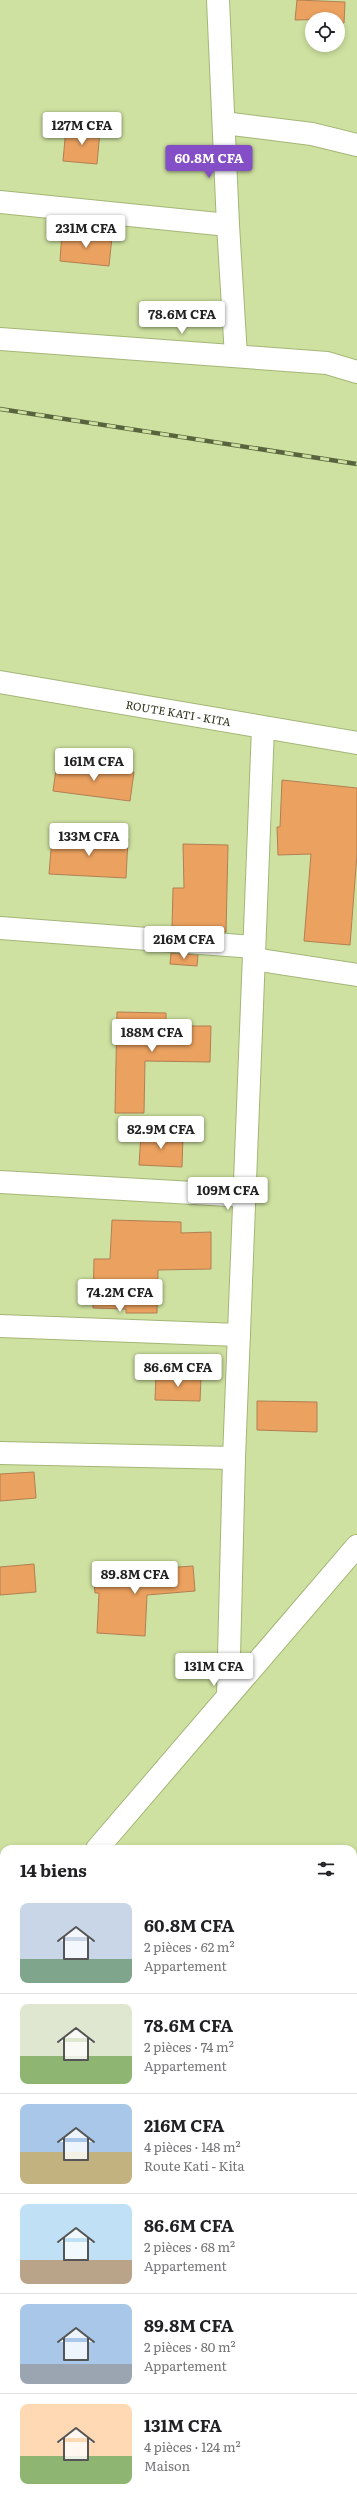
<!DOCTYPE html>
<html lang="fr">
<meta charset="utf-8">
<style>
:root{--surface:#fff;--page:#f6f6f6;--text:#202124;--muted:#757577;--line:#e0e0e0;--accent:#844ec6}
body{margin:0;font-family:Literata,serif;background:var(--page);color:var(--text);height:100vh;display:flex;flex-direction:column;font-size:15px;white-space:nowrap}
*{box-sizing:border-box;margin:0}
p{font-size:13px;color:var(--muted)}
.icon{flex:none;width:22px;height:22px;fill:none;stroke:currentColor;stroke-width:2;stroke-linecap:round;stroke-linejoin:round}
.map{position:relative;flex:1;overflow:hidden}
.panel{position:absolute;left:0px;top:1845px;width:357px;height:656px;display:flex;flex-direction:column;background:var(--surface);border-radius:12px 12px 0 0;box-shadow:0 2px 6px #0003}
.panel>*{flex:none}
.buttons{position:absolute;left:305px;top:12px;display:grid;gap:8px}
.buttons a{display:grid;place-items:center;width:40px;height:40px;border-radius:50%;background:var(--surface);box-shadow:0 2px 6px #0003;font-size:20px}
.price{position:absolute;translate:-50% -34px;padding:0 9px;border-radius:4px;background:#fff;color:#222;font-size:13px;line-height:26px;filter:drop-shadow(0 1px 2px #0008)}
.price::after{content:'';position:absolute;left:50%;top:24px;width:12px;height:9px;margin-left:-6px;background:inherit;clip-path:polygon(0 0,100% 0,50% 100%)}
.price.active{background:var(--accent);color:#fff}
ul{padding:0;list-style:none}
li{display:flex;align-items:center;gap:12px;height:100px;padding:0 20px}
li+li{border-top:1px solid var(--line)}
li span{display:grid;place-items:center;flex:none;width:112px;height:80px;border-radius:8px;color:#555}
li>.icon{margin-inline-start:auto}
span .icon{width:48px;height:48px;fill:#fffc;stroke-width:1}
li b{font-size:17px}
h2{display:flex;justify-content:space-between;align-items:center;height:48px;padding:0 20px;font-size:17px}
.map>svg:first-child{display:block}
.building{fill:#eba15f;stroke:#b27f53}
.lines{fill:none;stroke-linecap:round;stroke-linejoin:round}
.street-casing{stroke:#a4b676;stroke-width:24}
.secondary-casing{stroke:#a4b676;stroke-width:24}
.primary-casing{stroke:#a4b676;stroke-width:24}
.street{stroke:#fff;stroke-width:22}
.secondary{stroke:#fff;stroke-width:22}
.primary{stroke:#fff;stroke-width:22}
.rail-casing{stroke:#59643f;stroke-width:4.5}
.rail{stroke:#cee1a0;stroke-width:3;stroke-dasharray:9;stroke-linecap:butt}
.labels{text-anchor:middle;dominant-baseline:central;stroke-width:4;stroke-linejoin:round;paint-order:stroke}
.street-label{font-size:11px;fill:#2b3218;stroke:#cee1a0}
</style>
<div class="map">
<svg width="357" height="2501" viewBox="0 0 357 2501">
<rect width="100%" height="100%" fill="#cee1a0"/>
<!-- building -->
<g class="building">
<polygon points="297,0 345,2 344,23 338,23 338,19 295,20"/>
<polygon points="66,128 100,131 97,164 63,161"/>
<polygon points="62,232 112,237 109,266 60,261"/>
<polygon points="57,762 134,772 130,801 53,791"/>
<polygon points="282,780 357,788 357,854 350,945 304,941 311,854 278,855 277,827 280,827"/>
<polygon points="52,838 128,839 126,878 49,874"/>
<polygon points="183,844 228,845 226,932 172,928 173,888 184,888"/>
<polygon points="171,953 198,955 197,966 170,964"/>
<polygon points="117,1012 166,1013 166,1026 211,1026 210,1062 145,1061 144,1113 115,1113"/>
<polygon points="141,1134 183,1135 182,1167 139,1165"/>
<polygon points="112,1220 181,1222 181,1233 211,1232 211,1269 158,1270 157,1313 126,1313 126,1309 93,1308 94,1259 110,1259"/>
<polygon points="156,1375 201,1377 200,1401 155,1400"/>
<polygon points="257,1401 317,1402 317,1432 257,1430"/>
<polygon points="34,1472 36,1498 0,1501 0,1474"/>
<polygon points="34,1564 36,1592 0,1595 0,1567"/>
<polygon points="193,1566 195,1591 147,1595 145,1636 97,1633 99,1593 95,1593 93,1569 121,1567 121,1571"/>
</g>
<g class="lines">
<defs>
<g id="street">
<polyline points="218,0 228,225 236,356"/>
<polyline points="224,123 312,134 357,145"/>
<polyline points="0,202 228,225"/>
<polyline points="0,339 327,363 357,372"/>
<polyline points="0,928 254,947"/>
<polyline points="254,959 357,975"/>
<polyline points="0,1182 246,1196"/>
<polyline points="0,1326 239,1335"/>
<polyline points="0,1453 234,1458"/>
<polyline points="228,1696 234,1458 263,728"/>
<polyline points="97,1849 357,1546"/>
<polyline points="0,1962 4,1958"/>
<polyline points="353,2048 357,2044"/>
<polyline points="0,2454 4,2449"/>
<polyline points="353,2482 357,2477"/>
<polyline points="336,2501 340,2497"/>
</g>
<g id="secondary">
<polyline points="0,2144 4,2148"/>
<polyline points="353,2401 357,2404"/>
</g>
<g id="primary">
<path id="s1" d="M0,682L357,743"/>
</g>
</defs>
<!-- street casing -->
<use href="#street" class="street-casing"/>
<!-- secondary casing -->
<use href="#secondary" class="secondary-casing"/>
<!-- primary casing -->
<use href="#primary" class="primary-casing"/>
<!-- street -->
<use href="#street" class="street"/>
<!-- secondary -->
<use href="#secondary" class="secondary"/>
<!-- primary -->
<use href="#primary" class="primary"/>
<defs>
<polyline id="rail" points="0,409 357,464"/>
</defs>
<!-- rail casing -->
<use href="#rail" class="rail-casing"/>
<!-- rail -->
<use href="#rail" class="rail"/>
</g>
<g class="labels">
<!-- street labels -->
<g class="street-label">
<text stroke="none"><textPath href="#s1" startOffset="181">ROUTE KATI - KITA</textPath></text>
</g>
</g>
</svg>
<div class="buttons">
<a><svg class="icon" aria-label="locate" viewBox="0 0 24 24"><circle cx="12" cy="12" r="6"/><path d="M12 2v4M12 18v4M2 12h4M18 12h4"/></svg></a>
</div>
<b class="price" style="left:82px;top:146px">127M CFA</b>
<b class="price active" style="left:209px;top:179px">60.8M CFA</b>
<b class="price" style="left:86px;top:249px">231M CFA</b>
<b class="price" style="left:182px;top:335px">78.6M CFA</b>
<b class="price" style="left:94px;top:782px">161M CFA</b>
<b class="price" style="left:89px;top:857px">133M CFA</b>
<b class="price" style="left:184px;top:960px">216M CFA</b>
<b class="price" style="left:152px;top:1053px">188M CFA</b>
<b class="price" style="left:161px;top:1150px">82.9M CFA</b>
<b class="price" style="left:228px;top:1211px">109M CFA</b>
<b class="price" style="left:120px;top:1313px">74.2M CFA</b>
<b class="price" style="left:178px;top:1388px">86.6M CFA</b>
<b class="price" style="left:135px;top:1595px">89.8M CFA</b>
<b class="price" style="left:214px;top:1687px">131M CFA</b>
<section class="panel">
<h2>14 biens<svg class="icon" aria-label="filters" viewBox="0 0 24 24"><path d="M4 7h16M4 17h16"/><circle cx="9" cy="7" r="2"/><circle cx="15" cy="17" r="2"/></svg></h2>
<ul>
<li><span style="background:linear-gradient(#c9d6e8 70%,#7fa58c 0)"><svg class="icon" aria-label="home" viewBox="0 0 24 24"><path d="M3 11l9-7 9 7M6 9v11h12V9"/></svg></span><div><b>60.8M CFA</b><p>2 pièces · 62 m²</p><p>Appartement</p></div></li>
<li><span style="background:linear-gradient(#dfe7d0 65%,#8fb573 0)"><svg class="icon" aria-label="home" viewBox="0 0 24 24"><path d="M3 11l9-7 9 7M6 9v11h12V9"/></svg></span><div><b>78.6M CFA</b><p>2 pièces · 74 m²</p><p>Appartement</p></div></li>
<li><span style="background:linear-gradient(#a9c7e8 60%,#c2b280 0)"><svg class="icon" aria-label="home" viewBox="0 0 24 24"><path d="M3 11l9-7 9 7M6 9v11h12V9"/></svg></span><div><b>216M CFA</b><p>4 pièces · 148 m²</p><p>Route Kati - Kita</p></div></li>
<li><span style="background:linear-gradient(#bfe0f5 70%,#b9a48a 0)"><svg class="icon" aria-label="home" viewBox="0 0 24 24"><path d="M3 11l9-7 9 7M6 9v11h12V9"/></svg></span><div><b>86.6M CFA</b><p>2 pièces · 68 m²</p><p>Appartement</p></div></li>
<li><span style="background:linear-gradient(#a9c7e8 75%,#9aa5b1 0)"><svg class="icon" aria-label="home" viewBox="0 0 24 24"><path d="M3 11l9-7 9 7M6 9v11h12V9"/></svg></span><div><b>89.8M CFA</b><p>2 pièces · 80 m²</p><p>Appartement</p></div></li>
<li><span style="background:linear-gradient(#ffd9b3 65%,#8fb573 0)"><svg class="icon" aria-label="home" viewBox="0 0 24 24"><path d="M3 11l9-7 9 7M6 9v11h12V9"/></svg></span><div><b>131M CFA</b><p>4 pièces · 124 m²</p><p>Maison</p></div></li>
</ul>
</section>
</div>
